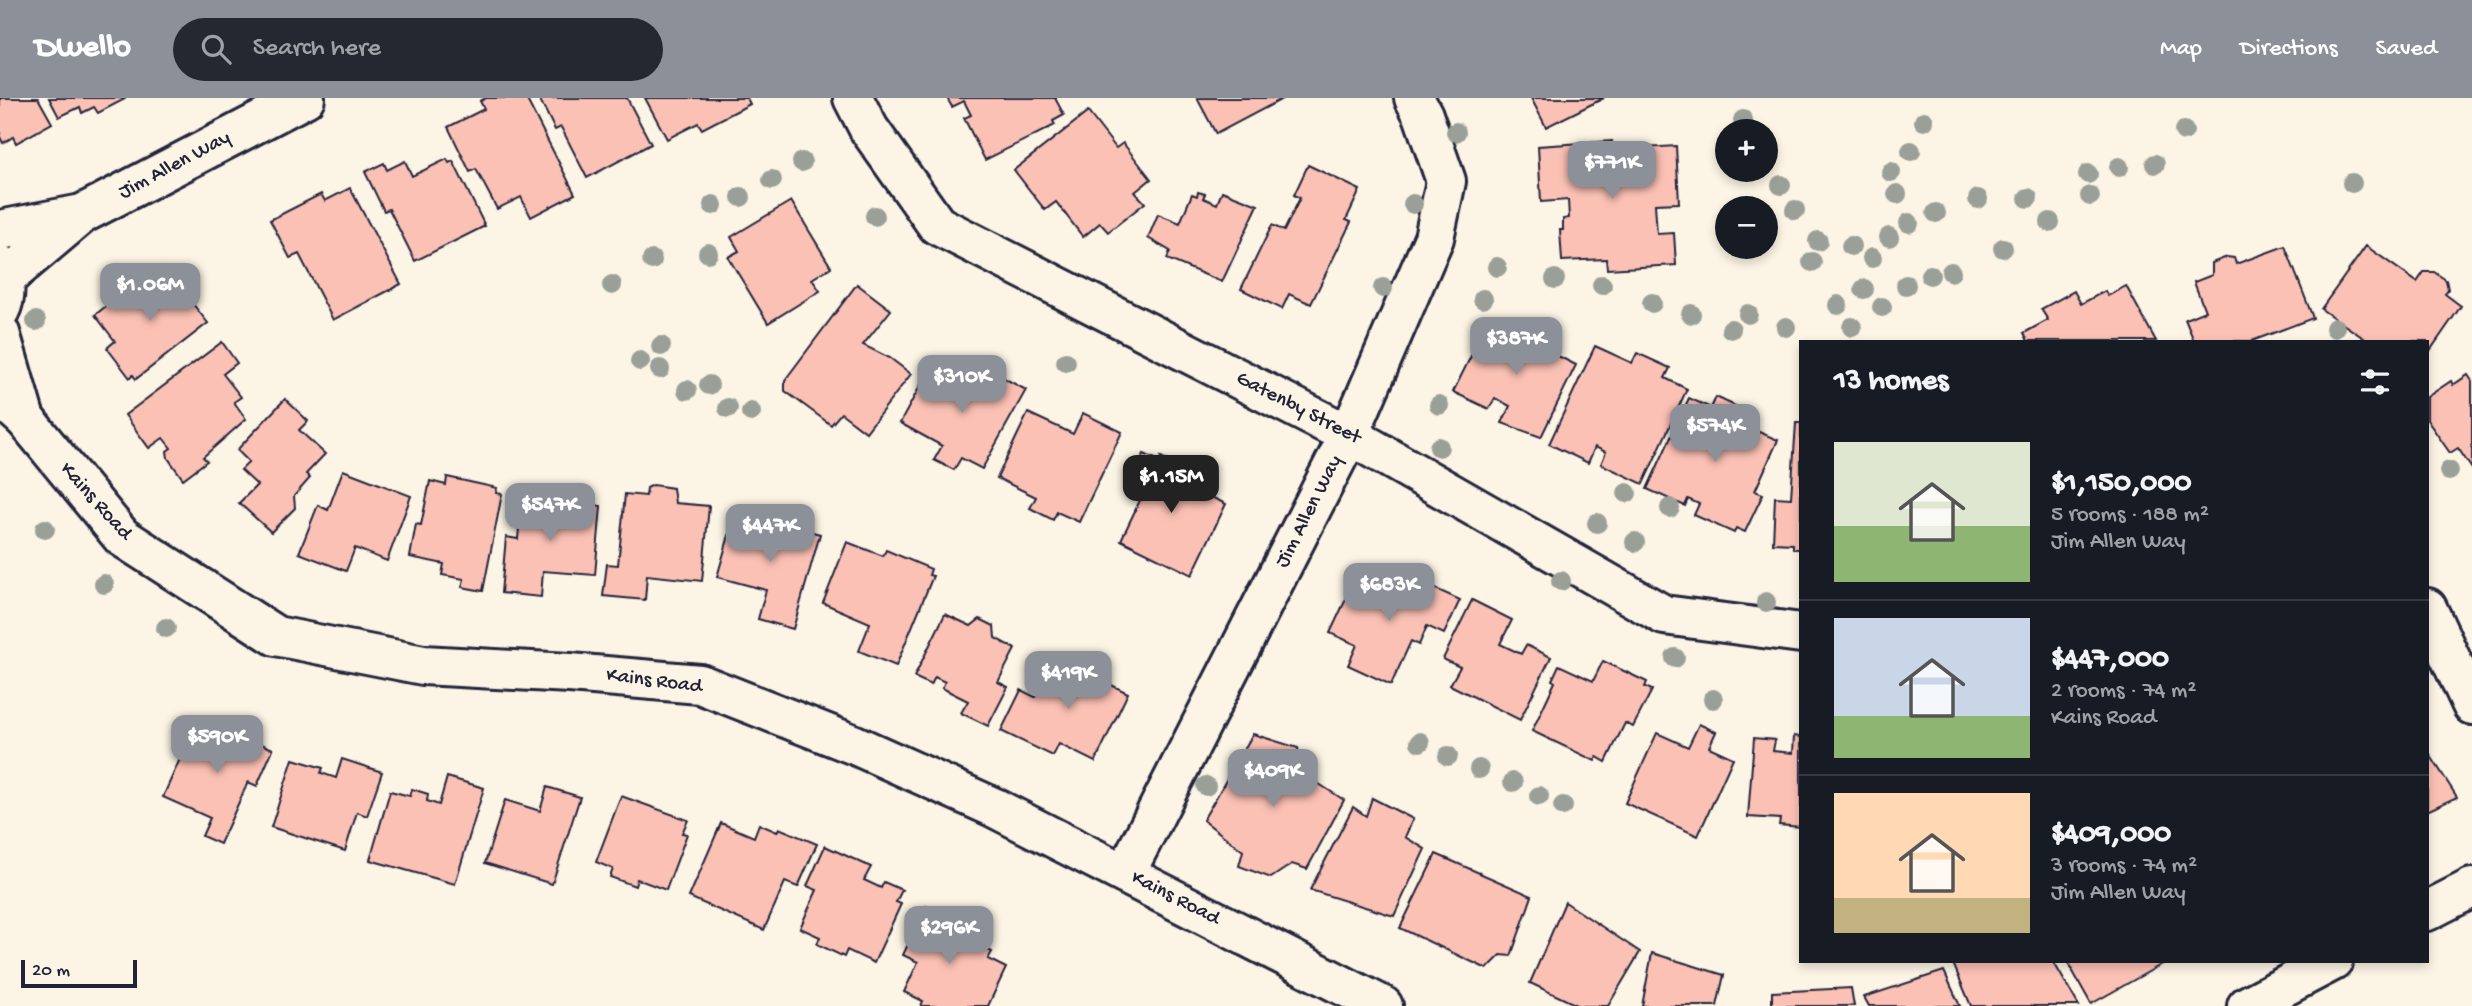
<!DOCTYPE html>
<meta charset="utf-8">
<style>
:root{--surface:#171b24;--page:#242831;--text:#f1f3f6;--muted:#9ea1a6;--line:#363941;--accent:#8c9099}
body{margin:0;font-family:"Gochi Hand",sans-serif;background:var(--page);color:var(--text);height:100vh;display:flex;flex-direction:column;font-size:26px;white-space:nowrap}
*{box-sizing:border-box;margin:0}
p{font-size:23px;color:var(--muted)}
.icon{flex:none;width:38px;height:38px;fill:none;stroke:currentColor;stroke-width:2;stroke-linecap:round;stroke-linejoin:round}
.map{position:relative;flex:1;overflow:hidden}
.sheet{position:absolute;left:1799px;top:242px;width:630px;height:623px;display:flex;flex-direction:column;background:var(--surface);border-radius:0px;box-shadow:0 4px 10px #0003}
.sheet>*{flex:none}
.controls{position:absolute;left:1715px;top:21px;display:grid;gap:14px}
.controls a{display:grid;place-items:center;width:63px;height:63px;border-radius:50%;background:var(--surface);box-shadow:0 4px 10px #0003;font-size:35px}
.scale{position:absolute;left:21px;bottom:18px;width:116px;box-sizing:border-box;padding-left:7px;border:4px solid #22223b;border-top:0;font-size:19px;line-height:24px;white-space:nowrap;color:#22223b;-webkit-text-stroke:5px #fcf5e5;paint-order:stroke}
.price{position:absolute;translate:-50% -60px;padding:0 16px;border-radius:14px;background:var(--accent);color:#fff;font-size:23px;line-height:46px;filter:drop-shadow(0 2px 4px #0008)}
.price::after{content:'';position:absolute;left:50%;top:42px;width:21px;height:16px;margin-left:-10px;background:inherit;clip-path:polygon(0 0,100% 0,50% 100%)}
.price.on{background:#222;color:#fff}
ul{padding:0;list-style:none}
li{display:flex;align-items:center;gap:21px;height:175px;padding:0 35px}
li+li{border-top:2px solid var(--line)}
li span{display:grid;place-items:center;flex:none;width:196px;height:140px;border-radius:0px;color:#555}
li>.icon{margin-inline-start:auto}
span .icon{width:84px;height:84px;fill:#fffc;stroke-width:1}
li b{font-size:30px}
h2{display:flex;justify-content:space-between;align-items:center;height:84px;padding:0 35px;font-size:30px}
header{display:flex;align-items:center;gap:42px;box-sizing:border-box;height:98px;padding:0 35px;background:var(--accent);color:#fff}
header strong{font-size:33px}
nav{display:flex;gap:38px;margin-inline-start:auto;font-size:24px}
.search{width:490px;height:63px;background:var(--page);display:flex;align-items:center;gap:18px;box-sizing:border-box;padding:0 24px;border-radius:38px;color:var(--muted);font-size:26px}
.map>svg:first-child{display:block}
.building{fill:#fcc1b5;stroke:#22223b;stroke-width:2}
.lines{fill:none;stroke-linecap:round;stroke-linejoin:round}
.minor-casing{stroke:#22223b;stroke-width:44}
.tertiary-casing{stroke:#22223b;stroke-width:44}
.minor{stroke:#fcf5e5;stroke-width:38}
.tertiary{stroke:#fcf5e5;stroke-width:38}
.tree{fill:#9aa098}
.labels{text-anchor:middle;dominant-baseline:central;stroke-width:5;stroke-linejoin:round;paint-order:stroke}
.street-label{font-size:21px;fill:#22223b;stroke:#fcf5e5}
</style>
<header>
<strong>Dwello</strong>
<div class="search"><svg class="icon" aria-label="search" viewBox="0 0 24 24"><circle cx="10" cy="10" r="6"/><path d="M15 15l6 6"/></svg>Search here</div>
<nav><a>Map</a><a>Directions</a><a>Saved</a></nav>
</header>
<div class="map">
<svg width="2472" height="908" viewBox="0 0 2472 908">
<rect width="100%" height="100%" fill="#fcf5e5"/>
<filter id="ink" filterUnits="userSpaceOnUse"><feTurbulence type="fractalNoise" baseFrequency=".0143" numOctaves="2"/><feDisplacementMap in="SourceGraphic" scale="14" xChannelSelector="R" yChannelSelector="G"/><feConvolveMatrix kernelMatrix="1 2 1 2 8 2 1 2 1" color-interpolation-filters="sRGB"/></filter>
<g filter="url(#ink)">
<!-- building -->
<g class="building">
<polygon points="0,0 38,0 52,25 16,45 13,39 3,45 0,39"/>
<polygon points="49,0 125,0 125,1 98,15 94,9 82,15 80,9 59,19"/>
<polygon points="486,0 526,0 575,96 531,119 521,99 497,111 476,71 470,74 448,29 484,11 480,3"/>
<polygon points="539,0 627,0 651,46 587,80 561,29 555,32"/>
<polygon points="645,0 747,0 750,6 702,31 698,25 667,41"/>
<polygon points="947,0 1055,0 1064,17 1053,23 1055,27 985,62 964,20 971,17 964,3 952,9"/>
<polygon points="1197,0 1284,0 1216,36"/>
<polygon points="1531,0 1604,0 1546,29"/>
<polygon points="1088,14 1116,50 1123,45 1151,81 1135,94 1145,105 1108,134 1100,125 1083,139 1056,104 1045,112 1014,72"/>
<polygon points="1612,43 1613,52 1676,48 1679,105 1655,106 1657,136 1674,135 1676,167 1607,171 1606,161 1562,163 1560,132 1563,132 1563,121 1569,120 1568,102 1541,104 1538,48"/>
<polygon points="447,61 449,65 453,63 485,128 415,163 389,111 384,113 365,74 384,65 387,72 405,63 412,78"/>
<polygon points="1308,67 1360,92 1346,122 1351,124 1311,206 1289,196 1282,211 1241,191 1272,127 1284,133 1300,100 1294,97"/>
<polygon points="350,90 401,186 333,222 299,156 290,160 270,122 321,96 325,103"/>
<polygon points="1222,93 1258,107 1222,184 1167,161 1170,153 1148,140 1158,116 1180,125 1192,96 1197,98 1198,94 1205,96 1203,100 1217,106"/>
<polygon points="791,103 831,169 812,181 820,193 768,225 728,159 739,153 731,139"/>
<polygon points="2285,148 2313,220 2252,243 2194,243 2185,221 2205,213 2194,184 2212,177 2212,165 2227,159 2234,160 2236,166"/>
<polygon points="2366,148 2417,184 2424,174 2434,174 2446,182 2448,191 2445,196 2461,208 2427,257 2427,243 2368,243 2321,211"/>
<polygon points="164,170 208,225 136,281 133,277 130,280 107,250 115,243 95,217 126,192 130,196"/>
<polygon points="857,186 891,212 863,247 890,260 911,276 866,334 841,315 831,327 785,293 785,282"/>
<polygon points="2126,188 2156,243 2028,243 2024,235 2048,222 2041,211 2074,193 2081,206 2105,193 2108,198"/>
<polygon points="1488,224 1520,239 1530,230 1541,234 1545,243 1542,250 1576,267 1541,339 1502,325 1510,308 1495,300 1489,311 1453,294"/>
<polygon points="222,244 237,265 223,276 241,299 234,304 246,321 203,359 207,363 183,381 168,360 167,353 171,350 163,340 149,350 125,317"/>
<polygon points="1595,248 1632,265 1637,255 1670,270 1665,280 1687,291 1643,386 1601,366 1606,354 1595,349 1588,365 1549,346"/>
<polygon points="932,266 980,293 991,273 1026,292 982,371 961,360 954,372 934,362 942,348 900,325"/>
<polygon points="2468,277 2472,283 2472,371 2458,350 2450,355 2427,322 2427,299 2451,283 2453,287"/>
<polygon points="1716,299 1746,313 1740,326 1778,342 1755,393 1763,396 1745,434 1736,430 1734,435 1694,417 1699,406 1688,401 1685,408 1647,391 1689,300 1711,310"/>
<polygon points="285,301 308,323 299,332 325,356 306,376 310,380 294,398 295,410 271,434 239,405 257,387 241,372 249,364 237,352"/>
<polygon points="1028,315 1073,336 1083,315 1122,334 1079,424 1057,414 1053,422 1030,410 1036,399 997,380"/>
<polygon points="1796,325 1801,325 1801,451 1793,451 1793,446 1773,445 1775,399 1791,400"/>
<polygon points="1144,356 1160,363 1161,359 1195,376 1190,389 1226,406 1192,477 1121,442 1143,396 1128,389"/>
<polygon points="343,372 411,398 387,463 355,450 346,473 299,455 318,407 328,412"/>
<polygon points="447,379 497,390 496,395 502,396 483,493 462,489 464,481 442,477 444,466 410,459 416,426 421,427 430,383 446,387"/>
<polygon points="653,387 673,390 675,405 709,408 702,483 647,477 645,502 603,498 607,466 618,467 625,396 646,398 647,390"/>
<polygon points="522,396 601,408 595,477 543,473 541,499 501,495 506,439 518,441"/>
<polygon points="736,413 820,436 793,531 758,521 766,492 717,479"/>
<polygon points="847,444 883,458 886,452 931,471 929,477 933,478 896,568 859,553 870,525 823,505"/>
<polygon points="1361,469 1380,478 1374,491 1398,502 1410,479 1460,502 1444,536 1427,528 1419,547 1411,543 1391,587 1348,567 1357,547 1330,535"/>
<polygon points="1472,502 1512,522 1500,546 1521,556 1526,547 1551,559 1520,622 1450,587 1460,569 1443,561"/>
<polygon points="945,516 971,528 980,521 994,528 995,540 1015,551 998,584 1008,589 988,628 961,615 968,603 942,590 945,584 935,579 931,587 914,579"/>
<polygon points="1054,560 1084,574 1094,562 1107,569 1111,577 1107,585 1128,595 1095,664 1059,646 1053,658 1001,633 1021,592 1035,599"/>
<polygon points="1603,563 1647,584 1645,589 1652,592 1633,629 1625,625 1606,664 1597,659 1595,663 1532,633 1555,584 1552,582 1559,567 1593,583"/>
<polygon points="196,625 217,634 221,628 273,651 257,688 248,684 220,746 202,738 210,720 163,699"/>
<polygon points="1699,626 1716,634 1709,649 1733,660 1698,738 1625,705 1657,635 1688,649"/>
<polygon points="1253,636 1298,650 1302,675 1344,702 1307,771 1292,766 1271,780 1239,768 1243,753 1203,722"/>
<polygon points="1794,638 1801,639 1801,729 1779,727 1780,721 1748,719 1754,640 1775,642 1773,653 1793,655"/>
<polygon points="2427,652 2457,699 2427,713"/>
<polygon points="293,661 323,670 321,675 336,680 342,661 382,674 367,718 357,714 345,753 271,729"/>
<polygon points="447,679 484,690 455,786 370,762 390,693 410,698 412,691 428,696 427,703 439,707"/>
<polygon points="547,689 580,699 552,786 485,765 505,702 540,713"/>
<polygon points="621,698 688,722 682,735 687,736 666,792 637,781 635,788 610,779 613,771 596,764"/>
<polygon points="1372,700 1413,721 1405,739 1425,751 1394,818 1310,792 1353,709 1366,718"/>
<polygon points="721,725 754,739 759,726 777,734 779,730 817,746 798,789 785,784 764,832 689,799"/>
<polygon points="825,748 871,769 864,782 881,790 884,784 902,792 896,804 901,806 874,865 847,852 844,859 817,846 820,839 800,830 817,792 807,788"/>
<polygon points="1436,756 1532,798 1511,858 1501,857 1487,871 1400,830"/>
<polygon points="1565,804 1640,854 1608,908 1579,908 1530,885"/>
<polygon points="926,808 963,826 955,844 971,852 975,845 992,854 988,861 1006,870 988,908 921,908 923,903 904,894 918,864 903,857"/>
<polygon points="1652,855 1724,877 1717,908 1642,908"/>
<polygon points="1952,863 2053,863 2079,908 1971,908"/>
<polygon points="2067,863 2166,863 2166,864 2091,906"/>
<polygon points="1944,873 1960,908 1869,908 1864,899"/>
<polygon points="1851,890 1854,908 1772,908 1772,894"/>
</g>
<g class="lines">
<defs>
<g id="minor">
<polyline points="853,0 869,31 937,127 1349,337 1664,517 1801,535"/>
<polyline points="0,132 77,117"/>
<polyline points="5,181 82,116 305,0"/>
<polyline points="2427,510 2472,607"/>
<polyline points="1125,776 1349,337 1434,140 1446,83 1423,17 1414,0"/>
</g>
<g id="tertiary">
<path d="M0,167C5,182 7,198 0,212"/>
<polyline points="0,235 25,321"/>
<polyline points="0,299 25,321 122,439 276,538 423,567 570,575 700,586 855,647 993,709 1383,908"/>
<polyline points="2427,813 2472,790"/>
<polyline points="2247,908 2333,863"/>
</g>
</defs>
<!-- minor casing -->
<use href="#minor" class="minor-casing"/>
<!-- tertiary casing -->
<use href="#tertiary" class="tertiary-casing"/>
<!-- minor -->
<use href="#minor" class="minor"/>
<!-- tertiary -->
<use href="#tertiary" class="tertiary"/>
</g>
<!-- trees -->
<g class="tree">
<circle cx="1743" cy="22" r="10"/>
<circle cx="1924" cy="23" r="10"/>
<circle cx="2184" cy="33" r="10"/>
<circle cx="1456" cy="34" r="10"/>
<circle cx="1911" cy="53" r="10"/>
<circle cx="802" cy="64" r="10"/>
<circle cx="2155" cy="66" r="10"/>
<circle cx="2119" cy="69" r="10"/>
<circle cx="1891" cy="74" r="10"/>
<circle cx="2088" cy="76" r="10"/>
<circle cx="772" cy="82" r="10"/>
<circle cx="2352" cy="85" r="10"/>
<circle cx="1781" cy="87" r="10"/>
<circle cx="1897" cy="96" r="10"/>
<circle cx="2090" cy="98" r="10"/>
<circle cx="741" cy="99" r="10"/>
<circle cx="2028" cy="100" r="10"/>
<circle cx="1978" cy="101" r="10"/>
<circle cx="1413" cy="106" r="10"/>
<circle cx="713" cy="107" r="10"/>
<circle cx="1795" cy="112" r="10"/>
<circle cx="1936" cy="115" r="10"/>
<circle cx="875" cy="118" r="10"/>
<circle cx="2050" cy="124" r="10"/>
<circle cx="1909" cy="125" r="10"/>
<circle cx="1889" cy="139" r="10"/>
<circle cx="1818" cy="143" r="10"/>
<circle cx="1851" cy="148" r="10"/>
<circle cx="2003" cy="150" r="10"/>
<circle cx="708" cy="155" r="10"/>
<circle cx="1872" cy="160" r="10"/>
<circle cx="652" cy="162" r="10"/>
<circle cx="1812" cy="164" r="10"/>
<circle cx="1497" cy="169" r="10"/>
<circle cx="1951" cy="174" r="10"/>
<circle cx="1930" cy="177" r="10"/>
<circle cx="1555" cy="181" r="10"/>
<circle cx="612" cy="187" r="10"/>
<circle cx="1602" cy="187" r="10"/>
<circle cx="1906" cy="187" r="10"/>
<circle cx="1383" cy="190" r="10"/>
<circle cx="1864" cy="191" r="10"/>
<circle cx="1483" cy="201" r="10"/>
<circle cx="1652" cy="205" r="10"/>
<circle cx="1838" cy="207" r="10"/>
<circle cx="1882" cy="209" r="10"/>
<circle cx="1691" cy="216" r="10"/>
<circle cx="1748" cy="216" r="10"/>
<circle cx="36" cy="223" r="10"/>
<circle cx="1786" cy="229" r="10"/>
<circle cx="1852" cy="229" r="10"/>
<circle cx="2335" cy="230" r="10"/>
<circle cx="1731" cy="231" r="10"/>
<circle cx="661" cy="248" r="10"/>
<circle cx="640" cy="263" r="10"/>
<circle cx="1066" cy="264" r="10"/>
<circle cx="660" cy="271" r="10"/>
<circle cx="709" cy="287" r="10"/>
<circle cx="687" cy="292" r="10"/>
<circle cx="1439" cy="307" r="10"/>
<circle cx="728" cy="310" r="10"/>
<circle cx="751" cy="314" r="10"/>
<circle cx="1439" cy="349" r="10"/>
<circle cx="2449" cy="373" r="10"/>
<circle cx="1627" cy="395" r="10"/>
<circle cx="1670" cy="410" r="10"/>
<circle cx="1597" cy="425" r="10"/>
<circle cx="45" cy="431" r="10"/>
<circle cx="1635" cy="444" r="10"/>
<circle cx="1561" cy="483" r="10"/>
<circle cx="104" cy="486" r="10"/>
<circle cx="1766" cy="504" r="10"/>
<circle cx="166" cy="530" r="10"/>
<circle cx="1675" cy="560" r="10"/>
<circle cx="1713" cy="601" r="10"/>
<circle cx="1420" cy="644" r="10"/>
<circle cx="1448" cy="658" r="10"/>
<circle cx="1479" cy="671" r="10"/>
<circle cx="1513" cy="684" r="10"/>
<circle cx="1206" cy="688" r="10"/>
<circle cx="1539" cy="698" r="10"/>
<circle cx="1563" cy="708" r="10"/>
</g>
</g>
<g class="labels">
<!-- street labels -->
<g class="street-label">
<text transform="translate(175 68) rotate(-28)">Jim Allen Way</text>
<text transform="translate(1298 311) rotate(27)">Gatenby Street</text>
<text transform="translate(95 404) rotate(48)">Kains Road</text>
<text transform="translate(1310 414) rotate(-63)">Jim Allen Way</text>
<text transform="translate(654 584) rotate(7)">Kains Road</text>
<text transform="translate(1175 801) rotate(27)">Kains Road</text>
</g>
</g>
</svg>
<div class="controls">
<a>+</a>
<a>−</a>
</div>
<div class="scale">20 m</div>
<b class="price" style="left:1612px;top:103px">$771K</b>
<b class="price" style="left:150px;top:225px">$1.06M</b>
<b class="price" style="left:1516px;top:279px">$387K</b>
<b class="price" style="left:962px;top:317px">$310K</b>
<b class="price" style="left:1715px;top:366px">$574K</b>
<b class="price on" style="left:1171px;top:417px">$1.15M</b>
<b class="price" style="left:550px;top:445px">$547K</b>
<b class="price" style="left:770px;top:466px">$447K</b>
<b class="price" style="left:1389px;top:525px">$683K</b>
<b class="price" style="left:1068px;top:613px">$419K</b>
<b class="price" style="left:217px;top:677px">$590K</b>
<b class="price" style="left:1273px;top:711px">$409K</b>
<b class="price" style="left:949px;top:868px">$296K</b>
<section class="sheet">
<h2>13 homes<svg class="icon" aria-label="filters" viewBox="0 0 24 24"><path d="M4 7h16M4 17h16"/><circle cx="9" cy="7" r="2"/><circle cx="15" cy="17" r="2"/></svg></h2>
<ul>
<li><span style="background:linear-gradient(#dfe7d0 60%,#8fb573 0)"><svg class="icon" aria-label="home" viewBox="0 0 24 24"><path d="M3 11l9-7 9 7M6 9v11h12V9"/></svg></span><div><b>$1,150,000</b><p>5 rooms · 188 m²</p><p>Jim Allen Way</p></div></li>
<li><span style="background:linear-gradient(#c9d6e8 70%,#8fb573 0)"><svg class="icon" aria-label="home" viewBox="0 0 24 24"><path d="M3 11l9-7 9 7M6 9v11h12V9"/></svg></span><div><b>$447,000</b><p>2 rooms · 74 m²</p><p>Kains Road</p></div></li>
<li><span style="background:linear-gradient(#ffd9b3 75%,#c2b280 0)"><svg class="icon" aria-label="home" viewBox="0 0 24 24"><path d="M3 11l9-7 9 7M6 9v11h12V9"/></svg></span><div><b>$409,000</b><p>3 rooms · 74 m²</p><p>Jim Allen Way</p></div></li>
</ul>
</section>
</div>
